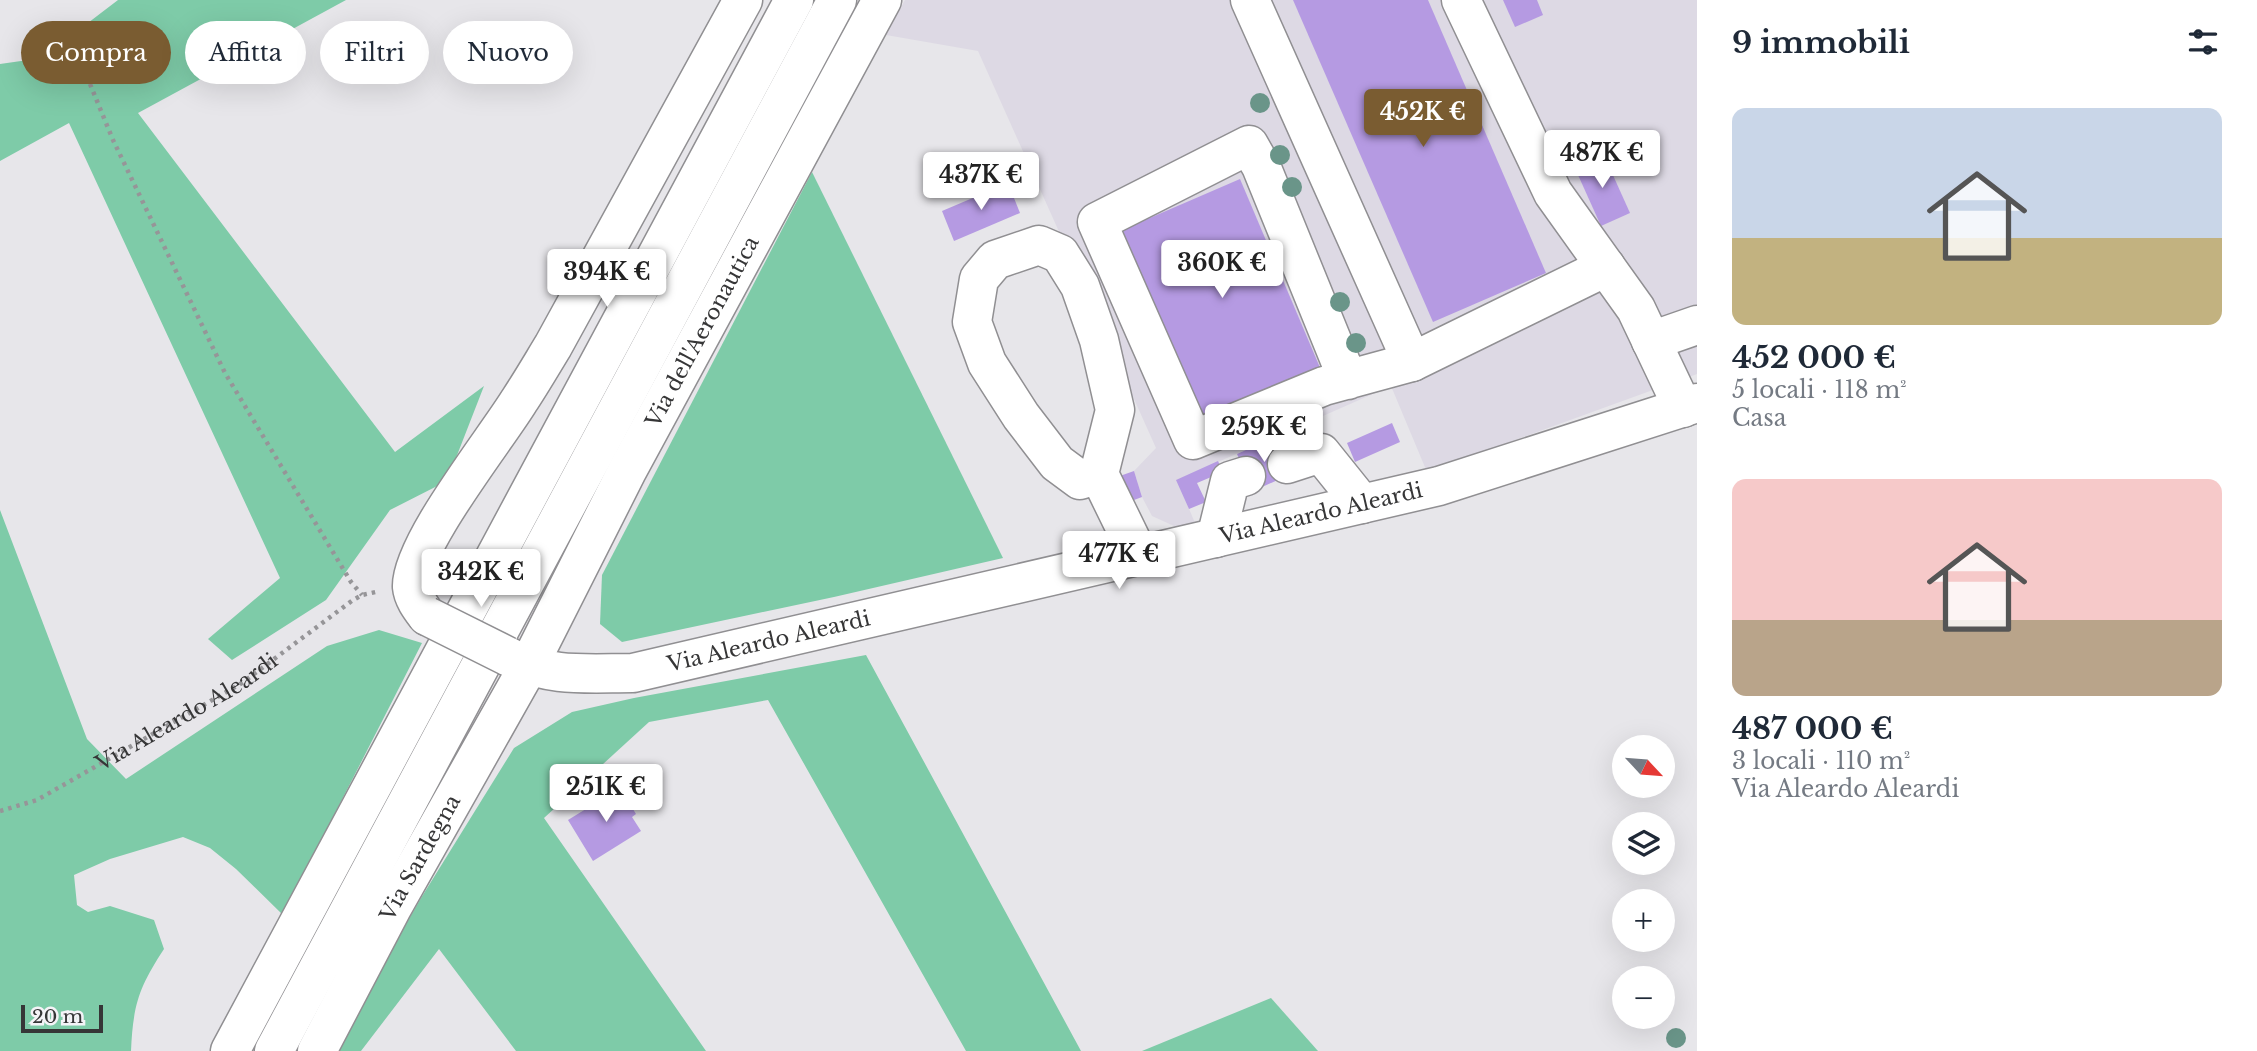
<!DOCTYPE html>
<html lang="it">
<meta charset="utf-8">
<style>
:root{--surface:#fff;--page:#f2f2f3;--text:#1f2937;--muted:#747a83;--accent:#7a5c31}
body{margin:0;font-family:"Libre Baskerville",serif;background:var(--page);color:var(--text);height:100vh;display:flex;flex-direction:column;font-size:26px;white-space:nowrap}
*{box-sizing:border-box;margin:0}
p{font-size:23px;color:var(--muted)}
.icon{flex:none;width:38px;height:38px;fill:none;stroke:currentColor;stroke-width:2;stroke-linecap:round;stroke-linejoin:round}
.map{position:relative;flex:1;overflow:hidden}
.sheet{display:flex;flex-direction:column;background:var(--surface);width:560px}
.sheet>*{flex:none}
.hud{position:absolute;left:21px;top:21px;width:665px;height:63px;display:flex;gap:14px}
.needle{width:46px;rotate:116deg}
.buttons{position:absolute;left:1612px;top:735px;display:grid;gap:14px}
.buttons a{display:grid;place-items:center;width:63px;height:63px;border-radius:50%;background:var(--surface);box-shadow:0 7px 28px #0002;font-size:35px}
.scale{position:absolute;left:21px;bottom:18px;width:82px;box-sizing:border-box;padding-left:7px;border:4px solid #363637;border-top:0;font-size:19px;line-height:24px;white-space:nowrap;color:#363637;-webkit-text-stroke:5px #f4f3f7;paint-order:stroke}
.price{position:absolute;translate:-50% -60px;padding:0 16px;border-radius:7px;background:#fff;color:#222;font-size:23px;line-height:46px;filter:drop-shadow(0 2px 4px #0008)}
.price::after{content:'';position:absolute;left:50%;top:42px;width:21px;height:16px;margin-left:-10px;background:inherit;clip-path:polygon(0 0,100% 0,50% 100%)}
.price.selected{background:var(--accent);color:#fff}
ul{padding:0;list-style:none}
li{display:grid;align-content:center;gap:14px;height:371px;padding:0 35px}
li span{display:grid;place-items:center;height:217px;border-radius:14px;color:#555}
li>.icon{margin-inline-start:auto}
span .icon{width:126px;height:126px;fill:#fffc;stroke-width:1}
li b{font-size:30px}
h2{display:flex;justify-content:space-between;align-items:center;height:84px;padding:0 35px;font-size:30px}
.chip{padding:0 24px;border-radius:32px;background:var(--surface);box-shadow:0 7px 28px #0002;font-size:24px;line-height:63px}
.chip.selected{background:var(--accent);color:#fff}
main{display:flex;flex:1;min-height:0}
.map>svg:first-child{display:block}
.built{fill:#ddd9e4}
.green{fill:#7ecba8}
.building{fill:#b59ae2}
.lines{fill:none;stroke-linecap:round;stroke-linejoin:round}
.minor-casing{stroke:#908f92;stroke-width:41}
.highway-casing{stroke:#908f92;stroke-width:41}
.path{stroke:#969598;stroke-width:4.5;stroke-dasharray:3.5 5;stroke-linecap:butt}
.minor{stroke:#fff;stroke-width:38}
.highway{stroke:#fff;stroke-width:38}
.minor-bridge-casing{stroke:#908f92;stroke-width:41;stroke-linecap:butt}
.minor-bridge{stroke:#fff;stroke-width:38}
.tree{fill:#6a9589}
.labels{text-anchor:middle;dominant-baseline:central;stroke-width:6;stroke-linejoin:round;paint-order:stroke}
.street-label{font-size:21px;fill:#363637;stroke:#f4f3f7}
</style>
<main>
<div class="map">
<svg width="1697" height="1051" viewBox="0 0 1697 1051">
<rect width="100%" height="100%" fill="#e7e6ea"/>
<!-- built -->
<polygon class="built" points="905,0 1697,0 1697,374 1427,472 1391,386 1177,480 1195,523 1185,531 1152,516 1142,497 1134,471 1156,448 978,51 886,35"/>
<!-- green -->
<g class="green">
<polygon points="118,0 346,0 138,113 395,452 484,386 447,481 390,510 326,600 232,660 208,639 280,578 69,123 0,161 0,64 42,58"/>
<polygon points="812,172 1003,558 834,597 622,642 600,624 602,575"/>
<path d="M0,510L87,739L126,779L327,646L379,630L422,643L283,915L236,869L210,848L183,837L110,859L74,875L77,905L88,912L110,906L154,920L164,949C139,987 133,1005 131,1051H0Z"/>
<polygon points="866,655 1081,1051 966,1051 768,700 649,722 544,818 706,1051 516,1051 439,949 361,1051 332,1051 421,898 514,748 572,712 634,698"/>
<polygon points="1271,998 1318,1051 1142,1051"/>
</g>
<!-- building -->
<g class="building">
<polygon points="1293,0 1428,0 1546,273 1433,322"/>
<polygon points="1503,0 1537,0 1543,15 1515,27"/>
<polygon points="1603,153 1630,213 1601,226 1574,166"/>
<polygon points="1240,179 1321,370 1203,421 1122,230"/>
<polygon points="1008,183 1020,213 954,241 942,211"/>
<polygon points="1392,423 1400,442 1355,462 1347,443"/>
<polygon points="1275,437 1291,474 1253,491 1237,454"/>
<polygon points="1218,461 1223,472 1197,483 1206,502 1189,509 1176,480"/>
<polygon points="1134,471 1142,497 1126,503 1117,477"/>
<polygon points="620,788 636,814 632,817 641,831 593,861 568,820"/>
</g>
<g class="lines">
<defs>
<g id="minor">
<polyline points="1250,0 1412,362 1606,267"/>
<polyline points="1461,0 1553,193 1636,309 1683,408"/>
<polyline points="1651,341 1697,325"/>
<polyline points="1348,380 1261,166 1249,145 1097,222 1193,440 1324,386 1412,362"/>
<polyline points="1287,464 1321,453 1362,504"/>
<polyline points="1099,474 1080,480 1057,463 1021,416 987,363 972,322 979,279 995,260 1039,245 1060,254 1080,286 1099,340 1115,410 1099,474 1139,556"/>
<polyline points="1216,538 1230,481 1246,476"/>
<path d="M427,616C421,608 413,598 412,587C410,546 495,440 519,401C531,383 542,364 553,346L743,0"/>
<path id="s2" d="M507,656C549,678 588,673 633,673L1439,486L1697,403"/>
<path id="s3" d="M317,1051L392,908L528,667L627,471L882,0"/>
</g>
<g id="highway">
<polyline points="230,1051 794,0"/>
<polyline points="274,1051 837,0"/>
</g>
</defs>
<!-- minor casing -->
<use href="#minor" class="minor-casing"/>
<!-- highway casing -->
<use href="#highway" class="highway-casing"/>
<!-- path -->
<g class="path">
<polyline points="90,84 113,140 225,373 351,582 362,595"/>
<path id="s1" d="M0,811L37,800L242,683L353,600L362,595L380,591"/>
</g>
<!-- minor -->
<use href="#minor" class="minor"/>
<!-- highway -->
<use href="#highway" class="highway"/>
<defs>
<polyline id="minor-bridge" points="427,616 507,656"/>
</defs>
<!-- minor-bridge casing -->
<use href="#minor-bridge" class="minor-bridge-casing"/>
<!-- minor-bridge -->
<use href="#minor-bridge" class="minor-bridge"/>
</g>
<!-- trees -->
<g class="tree">
<circle cx="1260" cy="103" r="10"/>
<circle cx="1280" cy="155" r="10"/>
<circle cx="1292" cy="187" r="10"/>
<circle cx="1340" cy="302" r="10"/>
<circle cx="1356" cy="343" r="10"/>
<circle cx="1676" cy="1038" r="10"/>
</g>
<g class="labels">
<!-- street labels -->
<g class="street-label">
<text stroke="none"><textPath href="#s3" startOffset="816">Via dell'Aeronautica</textPath></text>
<text stroke="none"><textPath href="#s2" startOffset="835">Via Aleardo Aleardi</textPath></text>
<text stroke="none"><textPath href="#s2" startOffset="268">Via Aleardo Aleardi</textPath></text>
<text stroke="none"><textPath href="#s1" startOffset="212">Via Aleardo Aleardi</textPath></text>
<text stroke="none"><textPath href="#s3" startOffset="219">Via Sardegna</textPath></text>
</g>
</g>
</svg>
<div class="buttons">
<a><svg class="needle" viewBox="-14 -14 28 28"><path d="M0-13l5 13h-10z" fill="#e53935"/><path d="M0 13l5-13h-10z" fill="#747a83"/></svg></a>
<a><svg class="icon" aria-label="layers" viewBox="0 0 24 24"><path d="M12 4l9 5-9 5-9-5zM3 14l9 5 9-5"/></svg></a>
<a>+</a>
<a>−</a>
</div>
<div class="scale">20 m</div>
<b class="price selected" style="left:1423px;top:149px">452K €</b>
<b class="price" style="left:1602px;top:190px">487K €</b>
<b class="price" style="left:981px;top:212px">437K €</b>
<b class="price" style="left:1222px;top:300px">360K €</b>
<b class="price" style="left:607px;top:309px">394K €</b>
<b class="price" style="left:1264px;top:464px">259K €</b>
<b class="price" style="left:1119px;top:591px">477K €</b>
<b class="price" style="left:481px;top:609px">342K €</b>
<b class="price" style="left:606px;top:824px">251K €</b>
<div class="hud">
<a class="chip selected">Compra</a>
<a class="chip">Affitta</a>
<a class="chip">Filtri</a>
<a class="chip">Nuovo</a>
</div>
</div>
<section class="sheet">
<h2>9 immobili<svg class="icon" aria-label="filters" viewBox="0 0 24 24"><path d="M4 7h16M4 17h16"/><circle cx="9" cy="7" r="2"/><circle cx="15" cy="17" r="2"/></svg></h2>
<ul>
<li><span style="background:linear-gradient(#c9d6e8 60%,#c2b280 0)"><svg class="icon" aria-label="home" viewBox="0 0 24 24"><path d="M3 11l9-7 9 7M6 9v11h12V9"/></svg></span><div><b>452 000 €</b><p>5 locali · 118 m²</p><p>Casa</p></div></li>
<li><span style="background:linear-gradient(#f6c9c9 65%,#b9a48a 0)"><svg class="icon" aria-label="home" viewBox="0 0 24 24"><path d="M3 11l9-7 9 7M6 9v11h12V9"/></svg></span><div><b>487 000 €</b><p>3 locali · 110 m²</p><p>Via Aleardo Aleardi</p></div></li>
</ul>
</section>
</main>
